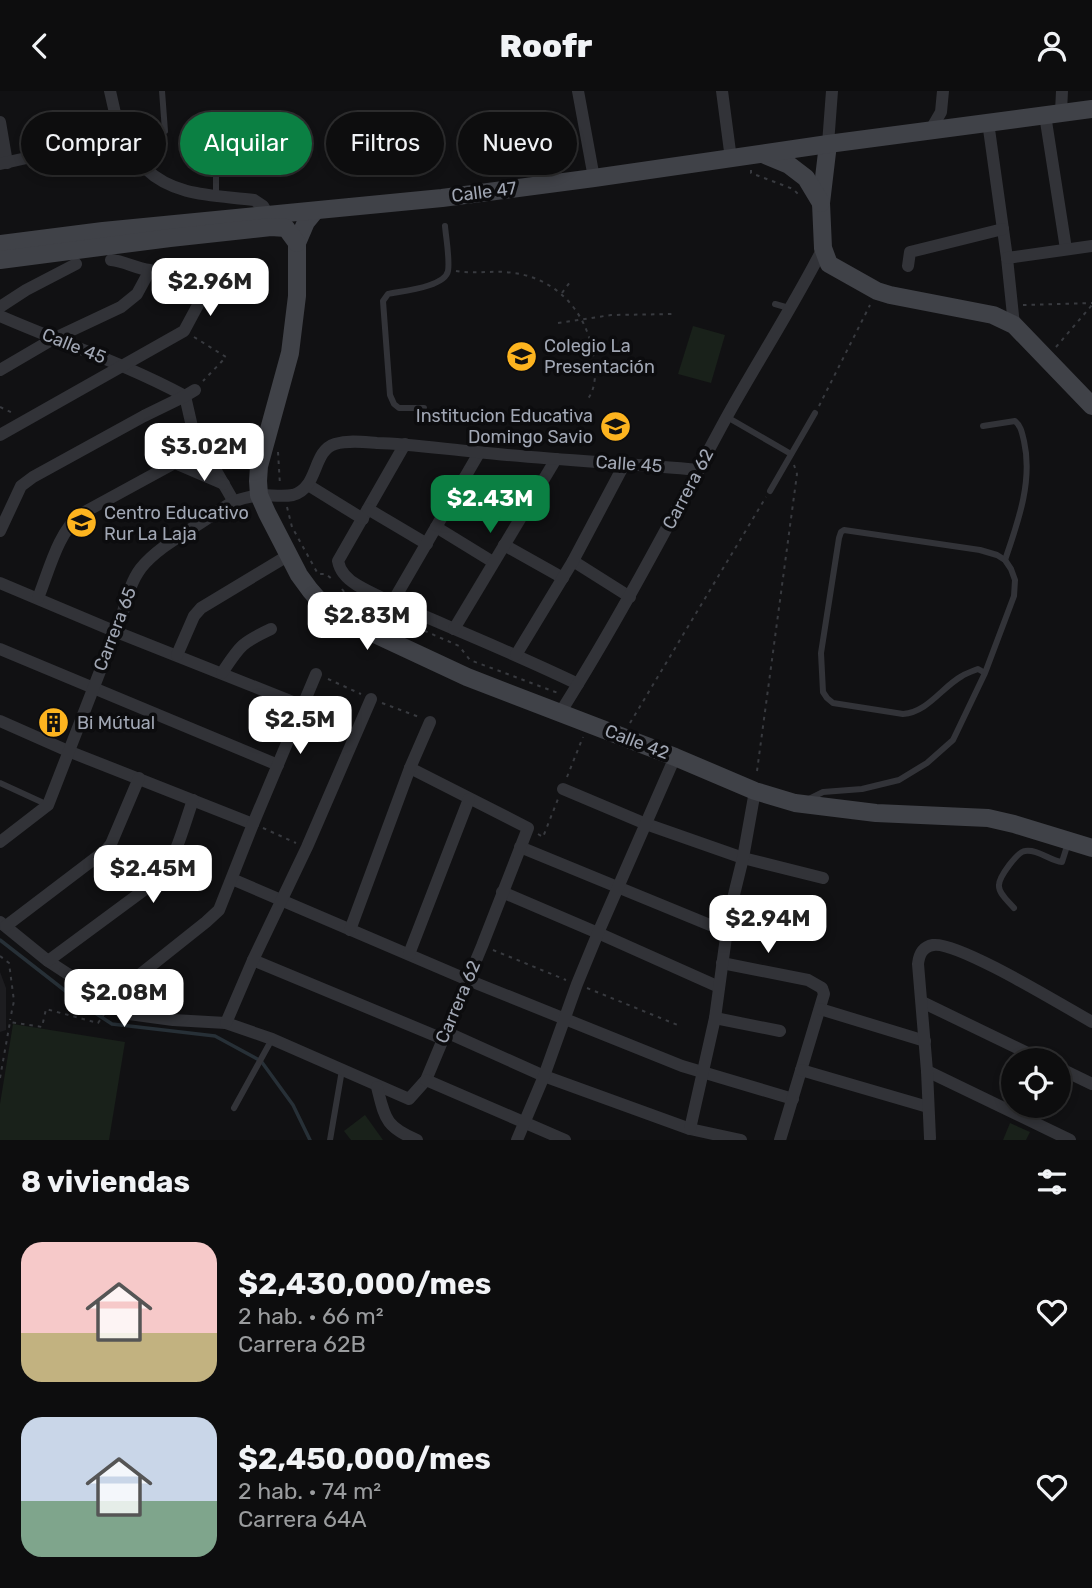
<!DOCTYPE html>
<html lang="es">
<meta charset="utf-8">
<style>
:root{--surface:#0d0d0e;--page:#161617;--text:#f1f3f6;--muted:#9a9c9e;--line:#2d2d2e;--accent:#0b8043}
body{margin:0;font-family:Rubik,sans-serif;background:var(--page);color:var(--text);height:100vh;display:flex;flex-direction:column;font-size:26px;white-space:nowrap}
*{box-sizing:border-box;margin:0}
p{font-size:23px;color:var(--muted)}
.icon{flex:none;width:38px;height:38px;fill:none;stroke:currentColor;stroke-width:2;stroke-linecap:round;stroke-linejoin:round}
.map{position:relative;height:1049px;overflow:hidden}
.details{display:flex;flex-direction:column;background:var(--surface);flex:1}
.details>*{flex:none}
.hud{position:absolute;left:21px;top:21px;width:700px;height:63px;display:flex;gap:14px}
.controls{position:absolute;left:1001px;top:957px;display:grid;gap:14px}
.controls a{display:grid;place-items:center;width:70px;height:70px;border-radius:50%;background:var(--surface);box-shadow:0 4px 10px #0003,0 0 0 2px var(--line);font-size:35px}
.price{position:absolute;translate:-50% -60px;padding:0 16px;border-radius:14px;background:#fff;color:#222;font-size:23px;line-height:46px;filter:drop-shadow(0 2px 4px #0008)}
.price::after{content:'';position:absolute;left:50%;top:42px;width:21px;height:16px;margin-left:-10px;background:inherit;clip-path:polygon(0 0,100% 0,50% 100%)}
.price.on{background:var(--accent);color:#fff}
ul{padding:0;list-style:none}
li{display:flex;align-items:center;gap:21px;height:175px;padding:0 21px}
li span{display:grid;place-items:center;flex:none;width:196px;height:140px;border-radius:21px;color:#555}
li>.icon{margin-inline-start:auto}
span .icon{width:84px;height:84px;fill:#fffc;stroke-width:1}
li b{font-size:30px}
h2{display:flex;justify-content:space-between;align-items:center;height:84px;padding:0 21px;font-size:30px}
.tag{padding:0 24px;border-radius:32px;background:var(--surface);box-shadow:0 4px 10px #0003,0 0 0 2px var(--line);font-size:24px;line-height:63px}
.tag.on{background:var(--accent);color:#fff}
header{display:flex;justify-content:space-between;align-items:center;height:91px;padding:0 21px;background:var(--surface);font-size:32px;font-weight:800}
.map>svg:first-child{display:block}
.built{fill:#1d1d20}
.green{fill:#19211a}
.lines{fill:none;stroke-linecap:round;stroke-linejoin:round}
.stream{stroke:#273037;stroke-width:3.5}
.path{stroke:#383a3f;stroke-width:2;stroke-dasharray:3.5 5;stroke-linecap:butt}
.lane{stroke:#323338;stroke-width:6}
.street{stroke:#323338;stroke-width:12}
.secondary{stroke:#404248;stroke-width:18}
.labels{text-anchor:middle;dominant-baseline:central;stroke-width:7;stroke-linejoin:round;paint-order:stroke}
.street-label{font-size:18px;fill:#a1a7b4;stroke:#0c0c0e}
.poi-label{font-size:18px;fill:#a1a7b4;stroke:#0c0c0e;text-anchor:start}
</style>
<header><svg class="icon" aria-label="back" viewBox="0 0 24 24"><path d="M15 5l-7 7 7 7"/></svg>Roofr<svg class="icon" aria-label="person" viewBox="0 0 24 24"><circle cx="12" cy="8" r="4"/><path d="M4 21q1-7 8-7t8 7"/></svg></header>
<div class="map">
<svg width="1092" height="1049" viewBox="0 0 1092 1049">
<rect width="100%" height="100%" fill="#111113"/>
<!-- built -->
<polygon class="built" points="0,881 6,897 6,939 0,941"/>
<!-- green -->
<g class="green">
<polygon points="693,235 725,244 711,292 678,283"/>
<polygon points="13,933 125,951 109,1049 0,1049 0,1013"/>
<polygon points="365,1024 383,1049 351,1049 344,1040"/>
<polygon points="1010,1032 1030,1041 1026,1049 1003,1049"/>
</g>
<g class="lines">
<!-- stream -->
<polyline class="stream" points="0,849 86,916 112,933 215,945 261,970 293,1014 310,1049"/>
<!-- path -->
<g class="path">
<polyline points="751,79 751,82 793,98 800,105"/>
<polyline points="161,180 166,180 195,193"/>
<path d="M456,180C473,183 489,180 505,181C553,184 585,217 593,262C596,277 597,297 587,309"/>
<polyline points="215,193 218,176"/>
<polyline points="562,202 570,191"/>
<polyline points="1023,214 1092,212"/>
<polyline points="558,232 611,224 675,223"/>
<polyline points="194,246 226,266 203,290"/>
<polyline points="1056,256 1092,214"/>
<polyline points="819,315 870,214"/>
<polyline points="0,316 15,323"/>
<polyline points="155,333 185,354"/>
<polyline points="278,361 280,394"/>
<polyline points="287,416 292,436 318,483 326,483 333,489"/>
<polyline points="342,498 348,506 459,555 470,569 558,602"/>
<polyline points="328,588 361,603"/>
<polyline points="382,612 419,626"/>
<polyline points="630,632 766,406"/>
<polyline points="757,680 797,383 794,374"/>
<polyline points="567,686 583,646"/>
<polyline points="263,737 296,752"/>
<polyline points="538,743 543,746 558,708"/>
<polyline points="493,859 566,889"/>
<polyline points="0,865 9,872 14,910 10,929"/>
<polyline points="587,897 680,935"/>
<polyline points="0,987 10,931 42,936 46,918 98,932 105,922"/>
</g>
<!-- lane -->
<g class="lane">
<polyline points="162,0 165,40"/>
<polyline points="216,74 216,104"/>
<polyline points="775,213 789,217"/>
<path d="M424,317H399L394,313L390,304L383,210L388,203C402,200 445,196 448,180C450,168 446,147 445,135"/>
<polyline points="727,326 791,363"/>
<path d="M983,335L1015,330C1021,335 1022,342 1024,350C1033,390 1018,431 1005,469"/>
<polyline points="770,400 815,322"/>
<polyline points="0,692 48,714"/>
<path d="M809,708L823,701L862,698L899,689L927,672L953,649L985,582L1014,505L1015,489L1011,478L1005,469L997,464L980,459L844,439L841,441L839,447L821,562L823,601L827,607L833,612L903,623C928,621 942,596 962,585C967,582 973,580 978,578L985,582"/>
<path d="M1014,817C1009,811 998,802 999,794C999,786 1017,761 1025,760C1038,758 1050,770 1062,771L1068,752"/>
<polyline points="234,1017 272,948"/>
<polyline points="330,1049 342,979"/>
</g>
<!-- street -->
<g class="street">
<path d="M110,0L115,22L146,78C175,106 216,104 254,109L263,115L268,124"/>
<polyline points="578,0 594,87"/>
<polyline points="722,0 731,68"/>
<polyline points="1061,21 1062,0"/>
<polyline points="1045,24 1066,158"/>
<polyline points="0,31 7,72"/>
<polyline points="988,31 1007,167 1014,234"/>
<polyline points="930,40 941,21 943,0"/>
<polyline points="828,53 832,0"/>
<polyline points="0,73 58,60 129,47"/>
<polyline points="1007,167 1092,155"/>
<polyline points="908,175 910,161 1003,138"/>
<polyline points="0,216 26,199 76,173"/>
<path d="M0,225C62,252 126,273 185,305L193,340L234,411"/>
<path d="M0,279L53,248L121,216L137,203L150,179C136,178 125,170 111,169"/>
<polyline points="0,344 184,240 206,199"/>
<path d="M405,353L338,470C340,481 347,488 357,494C384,510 416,521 445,534C490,553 534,572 578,593"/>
<polyline points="175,372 224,393"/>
<polyline points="308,394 363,428"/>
<polyline points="368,418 427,453"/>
<polyline points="436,436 493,471"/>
<polyline points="0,440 21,395 33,386 144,325 185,305 195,299"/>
<polyline points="504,454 563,487"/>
<polyline points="573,470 630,506"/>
<polyline points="0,492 114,540 303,615"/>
<path d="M38,507C49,480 58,441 81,423L202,357"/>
<polyline points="392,512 479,362"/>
<polyline points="454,538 556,368"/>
<polyline points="0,558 278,674"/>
<polyline points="177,564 194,525 201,517 289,464"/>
<polyline points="516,564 573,470 625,372"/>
<path d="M222,582C240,555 241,552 271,538"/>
<path d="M560,622C620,527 672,427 725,329C757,271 793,216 823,157"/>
<polyline points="0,630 68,660 253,733"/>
<polyline points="563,698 646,733 743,767 823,787"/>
<path d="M0,751L48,714L123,521C127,507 131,490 141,477C158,456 186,442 208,427C217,422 226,414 235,410C243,407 253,405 261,404C272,404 282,406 293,404C319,397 312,360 335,353C349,349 363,351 377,352C411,353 444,358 477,361C551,369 625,372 699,379"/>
<polyline points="520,756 727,841"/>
<polyline points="232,788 468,889 682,975 793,1008"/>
<polyline points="502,801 598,842 719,896"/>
<polyline points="729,824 814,842"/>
<polyline points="0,831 48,870 129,923 173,929 226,932 272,948 409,1008 426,989 482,855 528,737 410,677"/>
<polyline points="6,835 106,759 111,753 139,687"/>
<polyline points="350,839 410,677 430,631"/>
<polyline points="409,863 469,708"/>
<polyline points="253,869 443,948"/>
<path d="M48,870L159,788C176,768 184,734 193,709"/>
<polyline points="722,872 808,889 822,897 824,903 780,1049"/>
<polyline points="108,909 206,831 219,819 253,733 316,583"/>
<polyline points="922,911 1044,970"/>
<polyline points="820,918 925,950"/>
<polyline points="715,927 780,940"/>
<polyline points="226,932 253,869 307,756 371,608"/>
<polyline points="446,941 544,985 690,1038 741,1049"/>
<polyline points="1059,977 1092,993"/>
<polyline points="801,979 928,1016"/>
<polyline points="927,980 1070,1049"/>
<polyline points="426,989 565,1049"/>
<path d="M377,996C385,1027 385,1036 417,1049"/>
<polyline points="690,1038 715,927 729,824 743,767 755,700"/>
<path d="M930,1047L927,980L918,873C919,864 922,856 933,854C958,850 1065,916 1092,931"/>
<polyline points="517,1049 544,985 577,893 598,842 675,666"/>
</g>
<!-- secondary -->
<g class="secondary">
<polyline points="828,53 821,112 823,157 829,173 877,200 890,204 993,224 1014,234 1092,315"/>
<polyline points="765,64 789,74 806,87 821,112"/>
<polyline points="315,120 306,131 297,152 297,205 290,262 259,375 258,390 259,404 267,422 299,484 310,499 324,515 347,530 467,586 675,666 755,700 795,712 876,722 988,727 1014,733 1092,757"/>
<polyline points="0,153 103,140 442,107 594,87 828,53 1092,18"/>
<polyline points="0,169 170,147 271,136 286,137 297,152"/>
</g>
</g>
<!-- icons -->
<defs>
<symbol id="school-disc" viewBox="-11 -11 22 22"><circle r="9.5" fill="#fdb41f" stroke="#0c0c0e"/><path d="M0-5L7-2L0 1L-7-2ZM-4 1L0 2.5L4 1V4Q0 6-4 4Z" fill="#111"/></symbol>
<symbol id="building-disc" viewBox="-11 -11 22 22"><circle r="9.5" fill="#fdb41f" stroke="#0c0c0e"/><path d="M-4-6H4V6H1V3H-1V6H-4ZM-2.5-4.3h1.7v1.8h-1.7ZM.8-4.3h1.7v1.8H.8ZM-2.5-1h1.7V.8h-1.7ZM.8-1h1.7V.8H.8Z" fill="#111"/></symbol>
</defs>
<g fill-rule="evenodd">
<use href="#school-disc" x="504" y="248" width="35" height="35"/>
<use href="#school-disc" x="598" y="318" width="35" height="35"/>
<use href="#school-disc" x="64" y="414" width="35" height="35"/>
<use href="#building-disc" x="36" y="614" width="35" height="35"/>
</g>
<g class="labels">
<!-- street labels -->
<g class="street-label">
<text transform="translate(484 101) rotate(-7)">Calle 47</text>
<text transform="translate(74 255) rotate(22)">Calle 45</text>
<text transform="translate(629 373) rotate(4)">Calle 45</text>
<text transform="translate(688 398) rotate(-62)">Carrera 62</text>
<text transform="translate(115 538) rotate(-69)">Carrera 65</text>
<text transform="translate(637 651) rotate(21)">Calle 42</text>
<text transform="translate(458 911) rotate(-67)">Carrera 62</text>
</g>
<!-- poi labels -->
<g class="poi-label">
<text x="544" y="255">Colegio La<tspan x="544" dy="21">Presentación</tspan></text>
<text x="593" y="325" text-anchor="end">Institucion Educativa<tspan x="593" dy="21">Domingo Savio</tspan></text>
<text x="104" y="422">Centro Educativo<tspan x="104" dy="21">Rur La Laja</tspan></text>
<text x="77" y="632">Bi Mútual</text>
</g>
</g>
</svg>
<div class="controls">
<a><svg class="icon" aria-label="locate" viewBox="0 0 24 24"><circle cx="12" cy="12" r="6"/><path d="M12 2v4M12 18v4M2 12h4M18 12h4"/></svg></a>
</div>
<b class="price" style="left:210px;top:227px">$2.96M</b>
<b class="price" style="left:204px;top:392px">$3.02M</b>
<b class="price on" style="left:490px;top:444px">$2.43M</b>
<b class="price" style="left:367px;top:561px">$2.83M</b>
<b class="price" style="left:300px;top:665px">$2.5M</b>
<b class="price" style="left:153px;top:814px">$2.45M</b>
<b class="price" style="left:768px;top:864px">$2.94M</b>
<b class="price" style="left:124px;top:938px">$2.08M</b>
<div class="hud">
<a class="tag">Comprar</a>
<a class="tag on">Alquilar</a>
<a class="tag">Filtros</a>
<a class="tag">Nuevo</a>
</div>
</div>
<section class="details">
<h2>8 viviendas<svg class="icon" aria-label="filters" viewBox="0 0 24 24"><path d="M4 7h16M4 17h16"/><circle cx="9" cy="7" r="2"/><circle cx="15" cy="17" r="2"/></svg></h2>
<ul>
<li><span style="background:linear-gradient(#f6c9c9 65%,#c2b280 0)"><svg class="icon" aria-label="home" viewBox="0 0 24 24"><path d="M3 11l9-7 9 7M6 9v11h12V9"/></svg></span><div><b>$2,430,000/mes</b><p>2 hab. · 66 m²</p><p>Carrera 62B</p></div><svg class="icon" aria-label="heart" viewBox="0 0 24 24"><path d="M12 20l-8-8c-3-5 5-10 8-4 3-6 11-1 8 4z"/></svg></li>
<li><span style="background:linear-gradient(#c9d6e8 60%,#7fa58c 0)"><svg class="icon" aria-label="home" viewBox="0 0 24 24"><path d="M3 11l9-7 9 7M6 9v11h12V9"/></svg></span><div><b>$2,450,000/mes</b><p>2 hab. · 74 m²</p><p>Carrera 64A</p></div><svg class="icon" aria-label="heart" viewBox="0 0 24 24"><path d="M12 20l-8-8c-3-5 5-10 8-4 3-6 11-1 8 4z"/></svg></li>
</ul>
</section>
